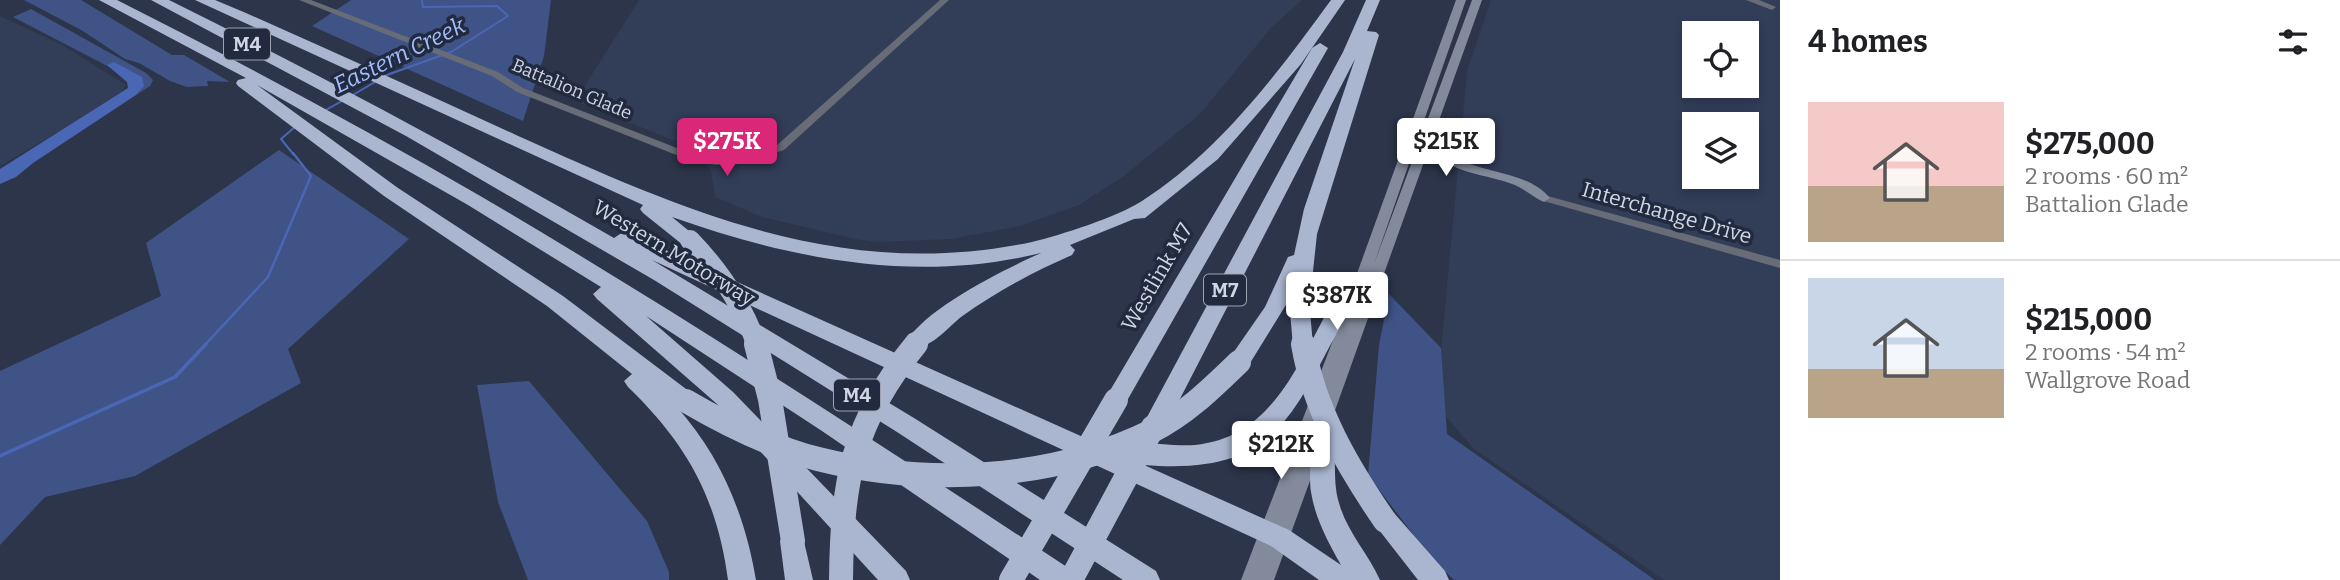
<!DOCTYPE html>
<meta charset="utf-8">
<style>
:root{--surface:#fff;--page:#f2f2f2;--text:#202124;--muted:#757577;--line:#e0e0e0;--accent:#db2777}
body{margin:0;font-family:Bitter,serif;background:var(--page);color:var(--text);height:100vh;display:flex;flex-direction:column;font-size:26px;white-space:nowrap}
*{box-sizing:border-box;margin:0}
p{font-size:23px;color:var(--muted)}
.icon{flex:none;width:38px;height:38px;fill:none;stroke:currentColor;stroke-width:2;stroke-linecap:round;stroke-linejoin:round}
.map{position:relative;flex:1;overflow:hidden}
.drawer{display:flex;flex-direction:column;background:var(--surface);width:560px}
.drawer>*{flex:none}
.tools{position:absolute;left:1682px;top:21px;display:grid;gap:14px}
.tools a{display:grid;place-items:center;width:77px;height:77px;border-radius:0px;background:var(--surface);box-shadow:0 4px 10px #0003;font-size:35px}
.price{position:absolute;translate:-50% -60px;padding:0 16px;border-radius:7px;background:#fff;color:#222;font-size:23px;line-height:46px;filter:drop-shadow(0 2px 4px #0008)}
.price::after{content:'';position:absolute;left:50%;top:42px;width:21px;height:16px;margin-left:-10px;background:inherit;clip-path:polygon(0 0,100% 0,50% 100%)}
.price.active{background:var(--accent);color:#fff}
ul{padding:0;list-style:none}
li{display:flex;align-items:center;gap:21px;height:175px;padding:0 28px}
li+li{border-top:2px solid var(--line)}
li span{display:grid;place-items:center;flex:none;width:196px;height:140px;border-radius:0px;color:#555}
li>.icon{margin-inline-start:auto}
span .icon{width:84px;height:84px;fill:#fffc;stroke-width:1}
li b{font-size:30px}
h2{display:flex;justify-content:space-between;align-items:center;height:84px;padding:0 28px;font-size:30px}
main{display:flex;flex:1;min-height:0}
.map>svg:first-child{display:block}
.built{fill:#323d58;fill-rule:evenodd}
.green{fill:#3f5386}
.water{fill:#4a67b6}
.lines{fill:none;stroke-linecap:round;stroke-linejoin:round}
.stream-far2{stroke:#4a67b6;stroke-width:2}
.stream-far1{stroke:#4a67b6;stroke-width:2.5}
.stream{stroke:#4a67b6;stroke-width:3.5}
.street{fill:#676c76;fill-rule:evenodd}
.secondary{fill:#828a9b;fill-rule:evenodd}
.highway{fill:#aab6d0;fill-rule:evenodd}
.highway-bridge-far1{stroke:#aab6d0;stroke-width:20}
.highway-bridge{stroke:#aab6d0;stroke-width:24}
.labels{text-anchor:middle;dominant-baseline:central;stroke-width:7;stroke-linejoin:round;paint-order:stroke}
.far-street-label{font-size:18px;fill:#d0d6e4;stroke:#222a3f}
.shield{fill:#222a3f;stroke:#9ca2b2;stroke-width:2}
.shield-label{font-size:19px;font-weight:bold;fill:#d0d6e4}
.street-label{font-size:21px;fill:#d0d6e4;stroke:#222a3f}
.water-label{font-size:23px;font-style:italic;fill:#a3bdfd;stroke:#222a3f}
</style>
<main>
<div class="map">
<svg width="1780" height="580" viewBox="0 0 1780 580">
<rect width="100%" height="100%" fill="#2c354a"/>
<!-- built -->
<g class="built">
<polygon points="639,0 1302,0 1271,28 1200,114 1124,176 1079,205 1020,226 951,239 878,242 855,239 762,217 715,197 711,171 698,150 575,101"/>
<path d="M1491,0H1780V580H1664L1474,449L1436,405L1467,71ZM1694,33H1746V86H1694ZM1694,124H1746V177H1694Z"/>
<polygon points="0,16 62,45 126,85 121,92 58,132 0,166"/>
</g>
<!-- green -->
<g class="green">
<polygon points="24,0 81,0 172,55 184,55 230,82 207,81 208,86 187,87 170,81 139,63 125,59 83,31"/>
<polygon points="351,0 551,0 544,56 523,121 312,26"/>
<polygon points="31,9 146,73 153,80 150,86 136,95 144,85 13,17"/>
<polygon points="279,150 409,239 288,349 301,383 135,476 45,497 0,545 0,371 161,296 146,243"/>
<polygon points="1389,294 1441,348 1447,434 1655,580 1454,580 1431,558 1368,475 1379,345"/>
<polygon points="529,381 647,521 669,572 669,580 528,580 498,502 477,385"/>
</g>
<!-- water -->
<polygon class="water" points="114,62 142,77 144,86 136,95 33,163 16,177 0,184 0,169 128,88 127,82 107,65"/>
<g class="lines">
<!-- stream-far2 -->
<g class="stream-far2">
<polyline points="384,76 451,52 508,16 497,6 423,7 422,0"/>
<polyline points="351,96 375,82"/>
<polyline points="324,111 342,101"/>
<polyline points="294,155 281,139 296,126"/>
</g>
<!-- stream-far1 -->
<polyline class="stream-far1" points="204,346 268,277 311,176 293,153"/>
<!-- stream -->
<polyline class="stream" points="0,456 175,377 206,344"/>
<!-- street -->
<g class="street">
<polygon points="299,0 311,0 498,72 523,88 695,155 716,159 740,158 776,146 940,0 949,0 784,150 741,164 716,165 689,160 517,92 492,76"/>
<polygon points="1746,0 1759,0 1776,7 1772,10"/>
<polygon points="1544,195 1780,260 1780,268 1540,200 1538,198"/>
</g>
<!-- secondary -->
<path class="secondary" d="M1456,0H1466L1374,264L1472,0H1482L1437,126L1443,129L1440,146C1472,177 1522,166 1550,198L1544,202C1534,198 1526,190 1515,185C1484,173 1453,175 1429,148L1333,416L1331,420L1325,422L1318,419L1312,437H1322L1324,442L1274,580H1241L1330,348Z"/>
<!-- highway -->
<g class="highway">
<path d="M99,0H117C240,62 362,127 482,197C683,315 878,443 1073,571L1077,580H1040L822,431L646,316L733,392L906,571L910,580H878L717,404L597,299L593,294L601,287L468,205L257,85L398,188L563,296L694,395L698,401L694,407L686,410L676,406C721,456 745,515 756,580H728C717,498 687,444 628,387L624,381L632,374L547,306L384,196L238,86L236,83L238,80L246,78Z"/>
<path d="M151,0H169C320,75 468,154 614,238L623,232L630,234L1112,450L1114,445C1133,439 1172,447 1195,445C1276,437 1300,357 1336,296C1346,287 1351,280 1364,284L1367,289C1363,297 1355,301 1350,309C1292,411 1282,476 1144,465L1289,530L1341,565C1328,542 1315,518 1311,492C1308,472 1314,455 1306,436L1309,429L1318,426L1327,429C1340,455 1331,476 1339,503C1347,532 1368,553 1380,580H1319L1271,546L652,260L914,418L1156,571L1160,580H1123L897,432L654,280L406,136Z"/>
<path d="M195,0H215L246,13C337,53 426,94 516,135C685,211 842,282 1032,242C1061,235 1117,217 1142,201C1219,152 1278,73 1331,0H1345L1301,64L1218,159L1145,218L1134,219L1070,245L1075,250L1072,255C1033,272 996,292 961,317C947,328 930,351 911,346L908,340C926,308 1007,268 1041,253C916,284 791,259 672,217L700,240L697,245H683L643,213L640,209L643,205Z"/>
<polygon points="1366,0 1380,0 1367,31 1376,32 1379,35 1317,234 1310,299 1306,304 1299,306 1289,300 1247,368 1239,370 1231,368 1228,362 1231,356 1265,307 1288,257 1294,255 1304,209 1355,59 1166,426 1158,428 1150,426 1146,419 1343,52"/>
<polygon points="1320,43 1328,48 1124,406 1116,409 1108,406 1104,400 1108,394 1312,48"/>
<polygon points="1385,510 1394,513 1445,571 1449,580 1418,580 1372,521 1376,513"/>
<polygon points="793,529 802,533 813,580 785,580 780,541 784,533"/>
</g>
<!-- highway-bridge-far1 -->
<g class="highway-bridge-far1">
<path d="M690,240C720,271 743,305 757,346"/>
<polyline points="1299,299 1303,346"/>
<polyline points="914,346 919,340"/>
</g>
<!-- highway-bridge -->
<g class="highway-bridge">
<polyline points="756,344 770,399 793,541"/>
<path d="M1303,344C1314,410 1348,467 1385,521"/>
<path d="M686,401C727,425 771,447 818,459C926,486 1050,481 1152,431C1186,414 1212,388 1239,362"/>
<path d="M841,580C842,482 852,422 916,344"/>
<polyline points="1011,580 1116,400"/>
<polyline points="1071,580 1153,427"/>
</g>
</g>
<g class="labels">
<!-- far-street labels -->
<g class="far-street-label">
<text transform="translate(572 89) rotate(23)">Battalion Glade</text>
</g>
<!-- shield labels -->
<g class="shield">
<rect x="224" y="28.5" width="46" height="31" rx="5"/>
<rect x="1204" y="274.5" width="42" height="31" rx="5"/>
<rect x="834" y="379.5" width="46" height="31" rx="5"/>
</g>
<g class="shield-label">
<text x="247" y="44">M4</text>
<text x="1225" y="290">M7</text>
<text x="857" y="395">M4</text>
</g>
<!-- street labels -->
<g class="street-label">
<text transform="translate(1667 213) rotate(16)">Interchange Drive</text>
<text transform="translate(674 253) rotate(31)">Western Motorway</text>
<text transform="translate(1157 277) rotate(-60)">Westlink M7</text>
</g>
<!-- water labels -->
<g class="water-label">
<text transform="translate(399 55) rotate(-26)">Eastern Creek</text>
</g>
</g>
</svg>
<div class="tools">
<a><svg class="icon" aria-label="locate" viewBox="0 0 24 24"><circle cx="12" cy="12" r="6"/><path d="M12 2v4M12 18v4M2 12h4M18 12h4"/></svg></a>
<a><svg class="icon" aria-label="layers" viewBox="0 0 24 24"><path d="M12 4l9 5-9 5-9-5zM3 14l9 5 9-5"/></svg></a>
</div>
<b class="price active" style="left:727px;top:178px">$275K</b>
<b class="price" style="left:1446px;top:178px">$215K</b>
<b class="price" style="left:1337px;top:332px">$387K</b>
<b class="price" style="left:1281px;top:481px">$212K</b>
</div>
<section class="drawer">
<h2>4 homes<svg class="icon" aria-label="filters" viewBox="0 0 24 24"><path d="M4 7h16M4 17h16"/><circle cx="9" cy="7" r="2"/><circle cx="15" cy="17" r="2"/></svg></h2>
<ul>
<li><span style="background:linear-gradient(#f6c9c9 60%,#b9a48a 0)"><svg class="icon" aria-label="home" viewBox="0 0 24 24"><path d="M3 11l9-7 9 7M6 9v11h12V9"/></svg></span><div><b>$275,000</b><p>2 rooms · 60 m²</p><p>Battalion Glade</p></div></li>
<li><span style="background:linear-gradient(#c9d6e8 65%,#b9a48a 0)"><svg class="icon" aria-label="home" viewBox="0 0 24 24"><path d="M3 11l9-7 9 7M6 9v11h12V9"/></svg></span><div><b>$215,000</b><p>2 rooms · 54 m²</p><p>Wallgrove Road</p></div></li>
</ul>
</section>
</main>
